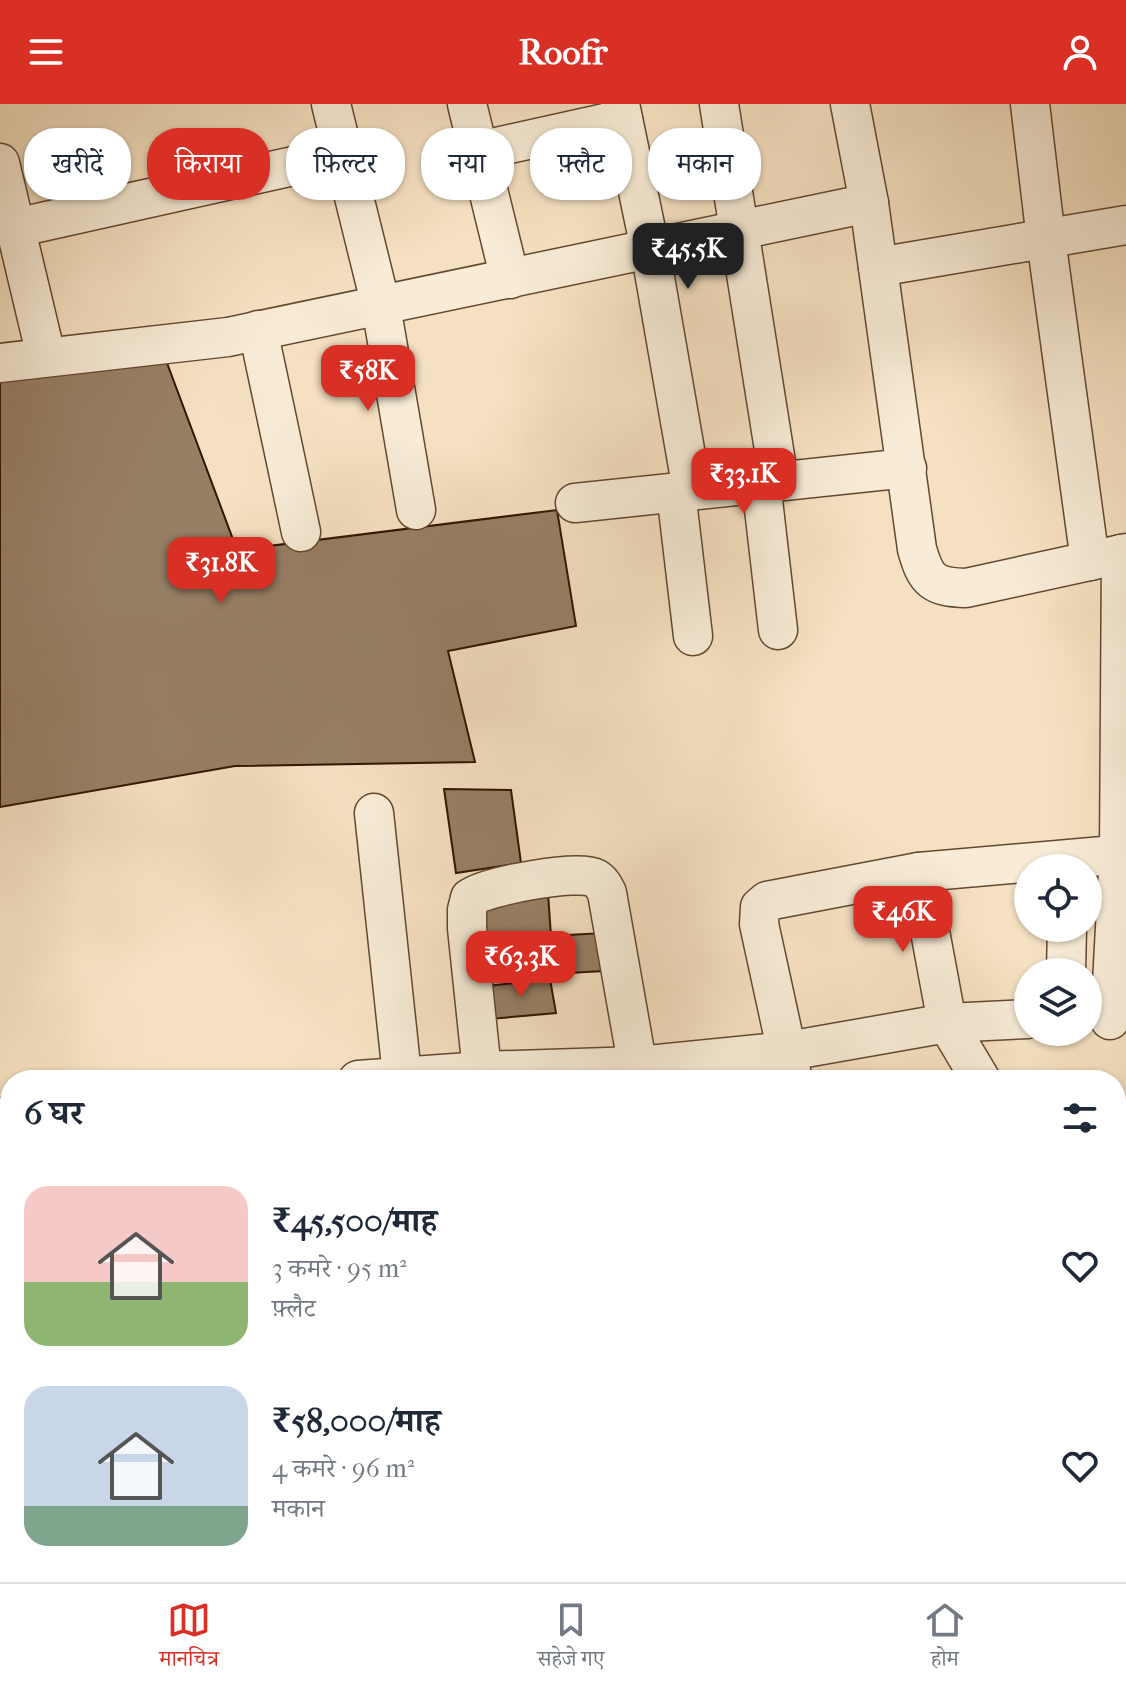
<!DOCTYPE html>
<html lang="hi">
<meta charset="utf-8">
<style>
:root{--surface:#fff;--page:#f2f2f3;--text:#1f2937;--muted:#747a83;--line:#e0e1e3;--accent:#d93025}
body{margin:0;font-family:"IM FELL French Canon","Noto Serif Devanagari",serif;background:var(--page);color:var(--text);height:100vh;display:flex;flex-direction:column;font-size:30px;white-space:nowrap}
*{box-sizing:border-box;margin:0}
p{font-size:26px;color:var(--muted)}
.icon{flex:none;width:44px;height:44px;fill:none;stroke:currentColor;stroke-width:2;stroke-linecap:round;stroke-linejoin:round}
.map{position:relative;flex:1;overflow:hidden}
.side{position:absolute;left:0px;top:966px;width:1126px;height:512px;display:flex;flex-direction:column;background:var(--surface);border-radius:32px 32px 0 0;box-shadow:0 2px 6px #0004}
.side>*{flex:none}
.hud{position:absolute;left:24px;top:24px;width:1078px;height:72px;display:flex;gap:16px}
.tools{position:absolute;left:1014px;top:750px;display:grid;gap:16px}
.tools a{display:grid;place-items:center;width:88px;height:88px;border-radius:50%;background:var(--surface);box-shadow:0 2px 6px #0004;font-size:40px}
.price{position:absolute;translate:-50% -68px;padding:0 18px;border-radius:16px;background:var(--accent);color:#fff;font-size:26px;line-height:52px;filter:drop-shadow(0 2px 4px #0008)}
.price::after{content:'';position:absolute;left:50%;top:48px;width:24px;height:18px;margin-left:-12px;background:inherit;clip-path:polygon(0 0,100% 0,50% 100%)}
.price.active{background:#222;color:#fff}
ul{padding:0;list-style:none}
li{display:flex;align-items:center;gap:24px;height:200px;padding:0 24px}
li span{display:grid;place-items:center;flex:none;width:224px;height:160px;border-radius:24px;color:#555}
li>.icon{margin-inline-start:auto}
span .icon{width:96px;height:96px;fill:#fffc;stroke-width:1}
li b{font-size:34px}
h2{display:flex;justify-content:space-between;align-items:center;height:96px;padding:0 24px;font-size:34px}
.pill{padding:0 28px;border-radius:32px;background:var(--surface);box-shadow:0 2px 6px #0004;font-size:28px;line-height:72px}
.pill.active{background:var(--accent);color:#fff}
header{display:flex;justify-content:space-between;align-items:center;height:104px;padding:0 24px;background:var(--accent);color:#fff;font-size:36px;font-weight:800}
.tab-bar{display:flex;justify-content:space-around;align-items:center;height:112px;border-top:2px solid var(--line);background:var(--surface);font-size:22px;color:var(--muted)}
.tab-bar a{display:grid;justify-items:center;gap:4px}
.tab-bar .active{color:var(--accent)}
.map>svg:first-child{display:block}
.building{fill:#977f65;stroke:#321500;stroke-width:2}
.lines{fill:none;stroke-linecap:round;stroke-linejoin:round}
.minor-casing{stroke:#634830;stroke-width:41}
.minor{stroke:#f8ecd7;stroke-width:38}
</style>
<header><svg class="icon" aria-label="menu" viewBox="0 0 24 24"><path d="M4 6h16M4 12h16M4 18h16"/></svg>Roofr<svg class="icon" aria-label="person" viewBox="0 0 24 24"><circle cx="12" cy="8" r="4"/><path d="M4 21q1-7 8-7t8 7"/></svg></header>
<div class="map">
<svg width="1126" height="1478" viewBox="0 0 1126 1478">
<rect width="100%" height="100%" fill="#f5e1c2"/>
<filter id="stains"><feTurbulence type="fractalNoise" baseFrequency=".0025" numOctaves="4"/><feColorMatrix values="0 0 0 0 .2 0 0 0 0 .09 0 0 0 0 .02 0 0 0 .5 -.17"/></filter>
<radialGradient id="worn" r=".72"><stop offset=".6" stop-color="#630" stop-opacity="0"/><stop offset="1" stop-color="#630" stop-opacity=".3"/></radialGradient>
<!-- building -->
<g class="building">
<polygon points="161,243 237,446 557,406 576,522 448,547 475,658 235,662 0,703 0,268"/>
<polygon points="444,685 511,686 521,759 456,769"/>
<polygon points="548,789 551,832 480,838 477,794"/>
<polygon points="603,829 604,867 550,870 551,832"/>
<polygon points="550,875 556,909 490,915 487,882"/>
<polygon points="1116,1111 1126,1114 1116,1156"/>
<polygon points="10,1262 10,1323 0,1324 0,1263"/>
</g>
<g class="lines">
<defs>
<g id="minor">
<polyline points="331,0 381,202 416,406"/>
<polyline points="467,0 510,175"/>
<polyline points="620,0 650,145 692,386"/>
<polyline points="719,0 779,377"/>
<path d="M850,0L869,99L917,445C926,477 933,483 966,484L1126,449"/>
<polyline points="1030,0 1046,135 1090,457"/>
<polyline points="478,47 623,15"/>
<polyline points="0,59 46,252"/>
<polyline points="15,124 343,51"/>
<polyline points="878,163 1126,121"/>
<polyline points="258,226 301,428"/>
<polyline points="0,259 228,233 869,99"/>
<polyline points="761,379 778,526"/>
<polyline points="676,388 693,532"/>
<polyline points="575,399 907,364"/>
<polyline points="374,709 402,971"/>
<polyline points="919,768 947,919 981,976"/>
<polyline points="1066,868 1067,824"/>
<polyline points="1110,916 1119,749 1121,450"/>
<path d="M482,967L467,824V806L470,794C486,782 578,765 595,774C601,777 604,783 607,789L640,976"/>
<polyline points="358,976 482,967 638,962 788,947 947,919 1028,915"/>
<polyline points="793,976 759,820 760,803 767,797 919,768 1126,750"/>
<polyline points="0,1013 10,1012"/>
<polyline points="1116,1169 1126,1172"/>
<polyline points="1116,1309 1126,1311"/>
<polyline points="0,1342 10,1340"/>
<polyline points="1116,1444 1126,1446"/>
<polyline points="0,1451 10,1450"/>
<polyline points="860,1478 899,1468"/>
</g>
</defs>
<!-- minor casing -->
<use href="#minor" class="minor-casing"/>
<!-- minor -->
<use href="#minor" class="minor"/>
</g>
<rect width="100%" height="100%" filter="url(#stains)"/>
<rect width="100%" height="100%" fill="url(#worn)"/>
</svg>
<div class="tools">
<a><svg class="icon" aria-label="locate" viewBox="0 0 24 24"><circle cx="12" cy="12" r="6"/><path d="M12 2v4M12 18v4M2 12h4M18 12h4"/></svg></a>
<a><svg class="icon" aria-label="layers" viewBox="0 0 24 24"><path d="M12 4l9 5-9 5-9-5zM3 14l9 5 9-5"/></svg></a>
</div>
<b class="price active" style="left:688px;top:187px">₹45.5K</b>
<b class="price" style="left:368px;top:309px">₹58K</b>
<b class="price" style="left:744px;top:412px">₹33.1K</b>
<b class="price" style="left:221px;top:501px">₹31.8K</b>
<b class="price" style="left:903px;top:850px">₹46K</b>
<b class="price" style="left:521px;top:895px">₹63.3K</b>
<div class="hud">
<a class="pill">खरीदें</a>
<a class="pill active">किराया</a>
<a class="pill">फ़िल्टर</a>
<a class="pill">नया</a>
<a class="pill">फ़्लैट</a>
<a class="pill">मकान</a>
</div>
<section class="side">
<h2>6 घर<svg class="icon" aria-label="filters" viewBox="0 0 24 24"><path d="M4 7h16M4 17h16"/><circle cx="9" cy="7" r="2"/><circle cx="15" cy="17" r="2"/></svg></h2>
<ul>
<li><span style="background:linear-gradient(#f6c9c9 60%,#8fb573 0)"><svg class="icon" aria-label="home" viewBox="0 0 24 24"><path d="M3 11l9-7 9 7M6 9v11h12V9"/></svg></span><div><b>₹45,500/माह</b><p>3 कमरे · 95 m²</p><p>फ़्लैट</p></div><svg class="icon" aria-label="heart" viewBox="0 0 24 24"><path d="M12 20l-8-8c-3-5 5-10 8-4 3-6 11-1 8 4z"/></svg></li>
<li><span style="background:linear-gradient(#c9d6e8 75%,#7fa58c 0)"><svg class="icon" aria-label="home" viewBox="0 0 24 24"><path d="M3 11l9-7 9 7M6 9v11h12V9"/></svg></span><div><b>₹58,000/माह</b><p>4 कमरे · 96 m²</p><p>मकान</p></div><svg class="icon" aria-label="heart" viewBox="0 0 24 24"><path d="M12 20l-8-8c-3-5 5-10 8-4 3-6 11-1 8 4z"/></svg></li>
</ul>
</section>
</div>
<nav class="tab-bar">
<a class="active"><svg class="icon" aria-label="map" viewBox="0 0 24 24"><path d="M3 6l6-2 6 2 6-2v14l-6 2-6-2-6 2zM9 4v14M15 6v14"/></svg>मानचित्र</a>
<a><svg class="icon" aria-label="saved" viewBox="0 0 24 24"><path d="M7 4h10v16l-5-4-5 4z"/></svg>सहेजे गए</a>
<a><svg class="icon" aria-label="home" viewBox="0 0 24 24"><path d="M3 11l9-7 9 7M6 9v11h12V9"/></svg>होम</a>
</nav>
